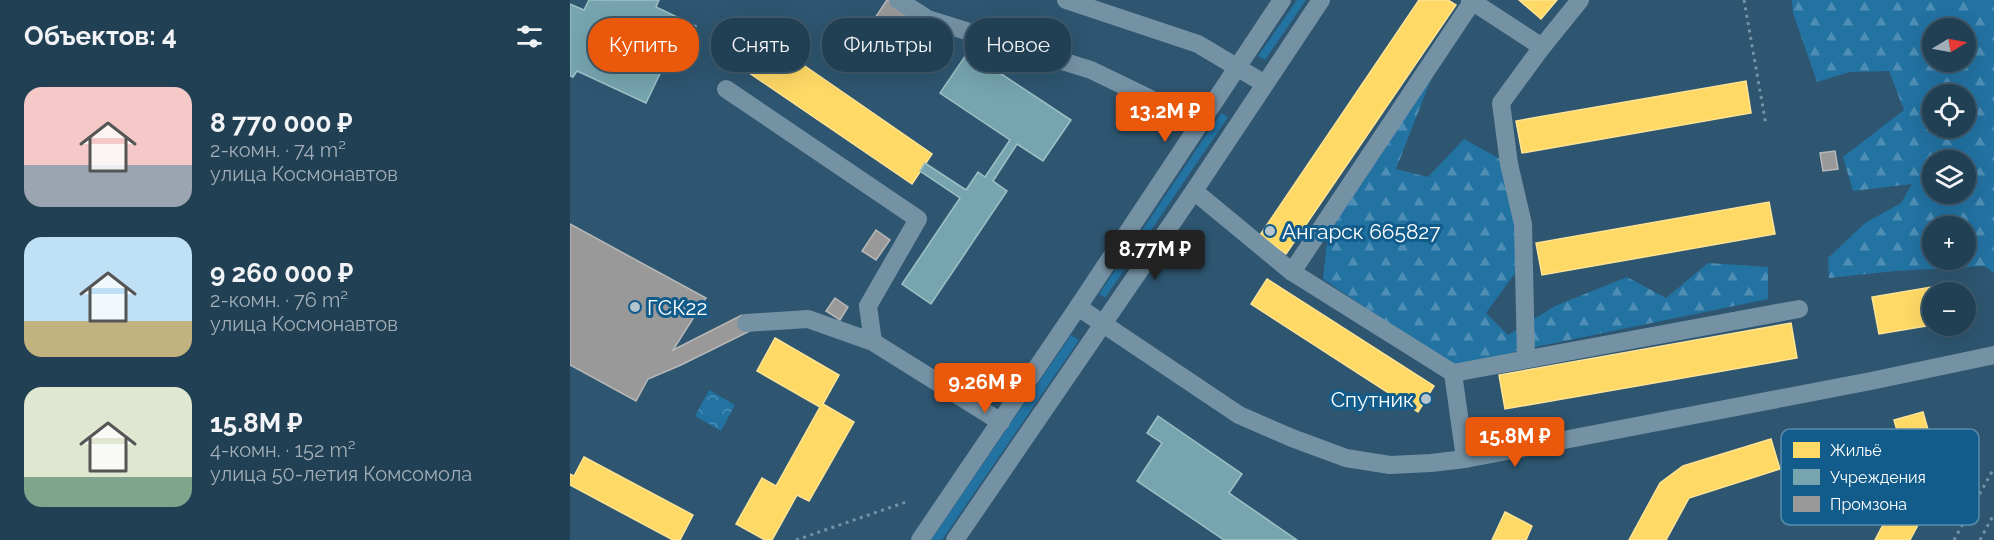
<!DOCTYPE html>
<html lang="ru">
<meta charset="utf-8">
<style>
:root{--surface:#224054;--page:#2e4b5e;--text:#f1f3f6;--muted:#a2afb8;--line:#3f596b;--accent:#ea580c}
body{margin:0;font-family:Raleway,sans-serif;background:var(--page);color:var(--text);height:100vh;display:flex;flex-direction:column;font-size:22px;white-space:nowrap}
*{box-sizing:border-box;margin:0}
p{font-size:20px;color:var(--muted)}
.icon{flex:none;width:33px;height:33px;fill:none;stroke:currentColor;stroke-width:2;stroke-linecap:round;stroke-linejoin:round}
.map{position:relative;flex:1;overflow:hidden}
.panel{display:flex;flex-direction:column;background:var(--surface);width:570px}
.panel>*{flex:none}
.guide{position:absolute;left:18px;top:18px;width:570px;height:54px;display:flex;gap:12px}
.needle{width:39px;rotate:80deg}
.fabs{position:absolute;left:1352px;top:18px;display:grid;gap:12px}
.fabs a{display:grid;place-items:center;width:54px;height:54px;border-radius:50%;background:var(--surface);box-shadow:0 6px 24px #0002,0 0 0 2px var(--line);font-size:30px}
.price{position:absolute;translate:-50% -51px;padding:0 14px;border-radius:6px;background:var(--accent);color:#fff;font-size:20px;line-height:39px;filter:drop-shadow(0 2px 3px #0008)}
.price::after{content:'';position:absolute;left:50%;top:36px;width:18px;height:14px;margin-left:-9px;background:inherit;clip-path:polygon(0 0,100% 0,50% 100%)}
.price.active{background:#222;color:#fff}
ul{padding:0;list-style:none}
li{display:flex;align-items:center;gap:18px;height:150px;padding:0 24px}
li span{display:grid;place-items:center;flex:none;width:168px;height:120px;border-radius:18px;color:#555}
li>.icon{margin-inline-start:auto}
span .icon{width:72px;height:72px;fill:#fffc;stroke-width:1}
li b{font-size:26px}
h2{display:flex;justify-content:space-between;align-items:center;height:72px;padding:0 24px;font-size:26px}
.tag{padding:0 21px;border-radius:24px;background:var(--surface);box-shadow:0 6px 24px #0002,0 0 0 2px var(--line);font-size:21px;line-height:54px}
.tag.active{background:var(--accent);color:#fff}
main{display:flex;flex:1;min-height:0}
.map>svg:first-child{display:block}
.green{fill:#2272a2}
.forest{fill:url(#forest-firs);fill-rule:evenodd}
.park{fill:url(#park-crowns)}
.homes{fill:#ffd966;stroke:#ffe494;stroke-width:1.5}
.public{fill:#76a5af;stroke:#9fc0c7;stroke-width:1.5}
.industry{fill:#999;stroke:#b8b8b8;stroke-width:1.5}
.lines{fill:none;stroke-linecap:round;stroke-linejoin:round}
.path{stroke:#7592a5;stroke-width:3;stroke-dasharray:3 4.5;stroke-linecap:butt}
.minor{stroke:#7592a5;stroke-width:18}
.poi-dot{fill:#b6c4cd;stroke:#125c8c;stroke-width:2}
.labels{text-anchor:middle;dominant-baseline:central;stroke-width:6;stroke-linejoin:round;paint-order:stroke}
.poi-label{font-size:21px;fill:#fff;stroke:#125c8c;text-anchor:start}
.key{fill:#125c8c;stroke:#598dae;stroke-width:1.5}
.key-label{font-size:16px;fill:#fff}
</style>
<main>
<section class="panel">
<h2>Объектов: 4<svg class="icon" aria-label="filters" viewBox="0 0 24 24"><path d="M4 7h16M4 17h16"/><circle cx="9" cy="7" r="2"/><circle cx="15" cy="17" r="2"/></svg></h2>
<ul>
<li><span style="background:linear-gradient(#f6c9c9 65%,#9aa5b1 0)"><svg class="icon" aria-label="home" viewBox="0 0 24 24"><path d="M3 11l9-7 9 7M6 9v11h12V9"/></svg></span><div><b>8 770 000 ₽</b><p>2-комн. · 74 m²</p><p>улица Космонавтов</p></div></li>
<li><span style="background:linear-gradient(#bfe0f5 70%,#c2b280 0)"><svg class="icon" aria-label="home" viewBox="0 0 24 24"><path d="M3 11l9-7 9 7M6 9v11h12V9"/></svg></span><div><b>9 260 000 ₽</b><p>2-комн. · 76 m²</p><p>улица Космонавтов</p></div></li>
<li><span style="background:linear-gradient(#dfe7d0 75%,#7fa58c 0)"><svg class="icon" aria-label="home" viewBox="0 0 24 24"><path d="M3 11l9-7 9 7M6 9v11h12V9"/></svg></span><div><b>15.8M ₽</b><p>4-комн. · 152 m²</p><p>улица 50-летия Комсомола</p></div></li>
</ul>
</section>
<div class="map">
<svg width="1424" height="540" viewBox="0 0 1424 540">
<defs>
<pattern id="forest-firs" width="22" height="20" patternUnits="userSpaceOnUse" patternTransform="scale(1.5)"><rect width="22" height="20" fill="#2272a2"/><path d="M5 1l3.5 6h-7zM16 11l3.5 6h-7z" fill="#4e8eb5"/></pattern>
<pattern id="park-crowns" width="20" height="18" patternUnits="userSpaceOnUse" patternTransform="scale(1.5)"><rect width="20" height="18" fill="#2272a2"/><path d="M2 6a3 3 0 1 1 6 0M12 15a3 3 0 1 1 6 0" fill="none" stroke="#4e8eb5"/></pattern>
</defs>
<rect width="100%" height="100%" fill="#2e5670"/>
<!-- green -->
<g class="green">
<polygon points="727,0 736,0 695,60 688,56"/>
<polygon points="651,113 658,117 535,298 529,294"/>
<polygon points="501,335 509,340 372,540 361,540"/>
</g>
<!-- forest -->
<g class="forest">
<path d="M1222,0H1424V273L1414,266L1325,271L1259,278L1258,258L1295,223L1331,203L1342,184L1283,191L1273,157L1334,110L1319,71L1280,72L1247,82L1223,13ZM1362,28H1395V62H1362ZM1362,94H1395V128H1362ZM1395,160V194H1362V160ZM1362,226H1395V260H1362Z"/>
<polygon points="863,74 826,169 858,177 894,139 939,164 954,261 916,313 938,335 985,306 1057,277 1096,298 1138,263 1198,267 1198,299 946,351 901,379 753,279 760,215"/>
</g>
<!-- park -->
<polygon class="park" points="139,390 165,405 151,431 125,416"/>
<!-- homes -->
<g class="homes">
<polygon points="849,0 878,0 886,5 716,254 690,235"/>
<polygon points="949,0 987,0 971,19"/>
<polygon points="193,37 362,154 342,184 172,68"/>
<polygon points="1176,81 1181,113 952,153 946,121"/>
<polygon points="1199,202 1205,234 972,275 966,243"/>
<polygon points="697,279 864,386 848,412 681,304"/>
<polygon points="1373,285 1374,292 1362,292 1362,325 1309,334 1302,297"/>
<polygon points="1221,323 1227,358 935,409 929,375"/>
<polygon points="205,338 269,375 253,404 284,422 239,501 227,495 202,540 195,540 166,524 192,478 206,486 250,407 187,371"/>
<polygon points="1353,412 1368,465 1368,487 1340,540 1305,540 1340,474 1324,420"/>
<polygon points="1201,439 1210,469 1119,498 1096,540 1059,540 1090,483 1113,466"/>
<polygon points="14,457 123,515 110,540 103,540 0,485 0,474 4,476"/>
<polygon points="935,512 962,526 956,540 922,540"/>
</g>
<!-- public -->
<g class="public">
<polygon points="19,0 89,0 86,7 126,26 110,60 99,55 76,103 7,71 3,77 0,76 0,4 14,10"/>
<polygon points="398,52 501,120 473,161 447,144 423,181 437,191 361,304 332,284 390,198 350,171 355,163 396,190 408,172 415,177 440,140 370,93"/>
<polygon points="588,416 672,474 659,493 727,540 654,540 567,481 592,443 577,433"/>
</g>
<!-- industry -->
<g class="industry">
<polygon points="317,0 320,0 343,15 311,62 287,45"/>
<polygon points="1265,151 1268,169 1253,171 1250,153"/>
<polygon points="0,224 136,298 103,350 172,315 180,331 111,365 78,379 66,401 0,365"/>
<polygon points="306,230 320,240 306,260 292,251"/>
<polygon points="265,298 278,307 270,320 256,311"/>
</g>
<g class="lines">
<!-- path -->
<g class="path">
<polyline points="1174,0 1196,125"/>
<polyline points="226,540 339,501"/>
<polyline points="1384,540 1424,468"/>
<polyline points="1410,540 1424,514"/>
</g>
<!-- minor -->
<g class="minor">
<polyline points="328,0 358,19 521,70 579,98"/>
<polyline points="496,0 628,44 695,84"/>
<polyline points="900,0 972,47 1010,0"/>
<polyline points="156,89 348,219 298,306 303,342"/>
<polyline points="624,191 722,272 883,373 1229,309"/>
<polyline points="722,272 902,2"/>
<polyline points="508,307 669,415 722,438 776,458 820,465 861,463 895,459 1301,381 1424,355"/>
<polyline points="176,323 238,319 303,342 431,422"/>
<polyline points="956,358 953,224 939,164 931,103 972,47"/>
<polyline points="883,373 895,459"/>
<polyline points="350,540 508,307 712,0"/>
<polyline points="385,540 624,191 751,0"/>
</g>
</g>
<!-- markers -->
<g class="poi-dot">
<circle cx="700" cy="231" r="6"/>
<circle cx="65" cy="307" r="6"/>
<circle cx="856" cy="399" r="6"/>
</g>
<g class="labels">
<!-- poi labels -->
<g class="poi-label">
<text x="712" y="231">Ангарск 665827</text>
<text x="77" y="307">ГСК22</text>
<text x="844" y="399" text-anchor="end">Спутник</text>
</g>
</g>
<!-- legend -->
<rect x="1211" y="429" width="198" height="96" rx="9" class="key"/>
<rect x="1223" y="442" width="27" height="16" fill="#ffd966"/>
<rect x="1223" y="469" width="27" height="16" fill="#76a5af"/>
<rect x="1223" y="496" width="27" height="16" fill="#999"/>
<g class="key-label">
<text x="1260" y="456">Жильё</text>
<text x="1260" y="483">Учреждения</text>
<text x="1260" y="510">Промзона</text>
</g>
</svg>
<div class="fabs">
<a><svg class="needle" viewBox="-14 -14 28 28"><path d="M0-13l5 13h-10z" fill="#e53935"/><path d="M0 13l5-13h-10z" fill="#a2afb8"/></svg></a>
<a><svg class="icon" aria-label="locate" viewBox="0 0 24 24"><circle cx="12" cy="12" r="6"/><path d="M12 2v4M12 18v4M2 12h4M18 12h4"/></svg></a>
<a><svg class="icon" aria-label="layers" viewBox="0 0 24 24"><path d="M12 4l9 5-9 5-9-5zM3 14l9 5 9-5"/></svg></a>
<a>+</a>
<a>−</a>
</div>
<b class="price" style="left:595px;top:143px">13.2M ₽</b>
<b class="price active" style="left:585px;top:281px">8.77M ₽</b>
<b class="price" style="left:415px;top:414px">9.26M ₽</b>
<b class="price" style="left:945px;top:468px">15.8M ₽</b>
<div class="guide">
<a class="tag active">Купить</a>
<a class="tag">Снять</a>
<a class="tag">Фильтры</a>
<a class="tag">Новое</a>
</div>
</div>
</main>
